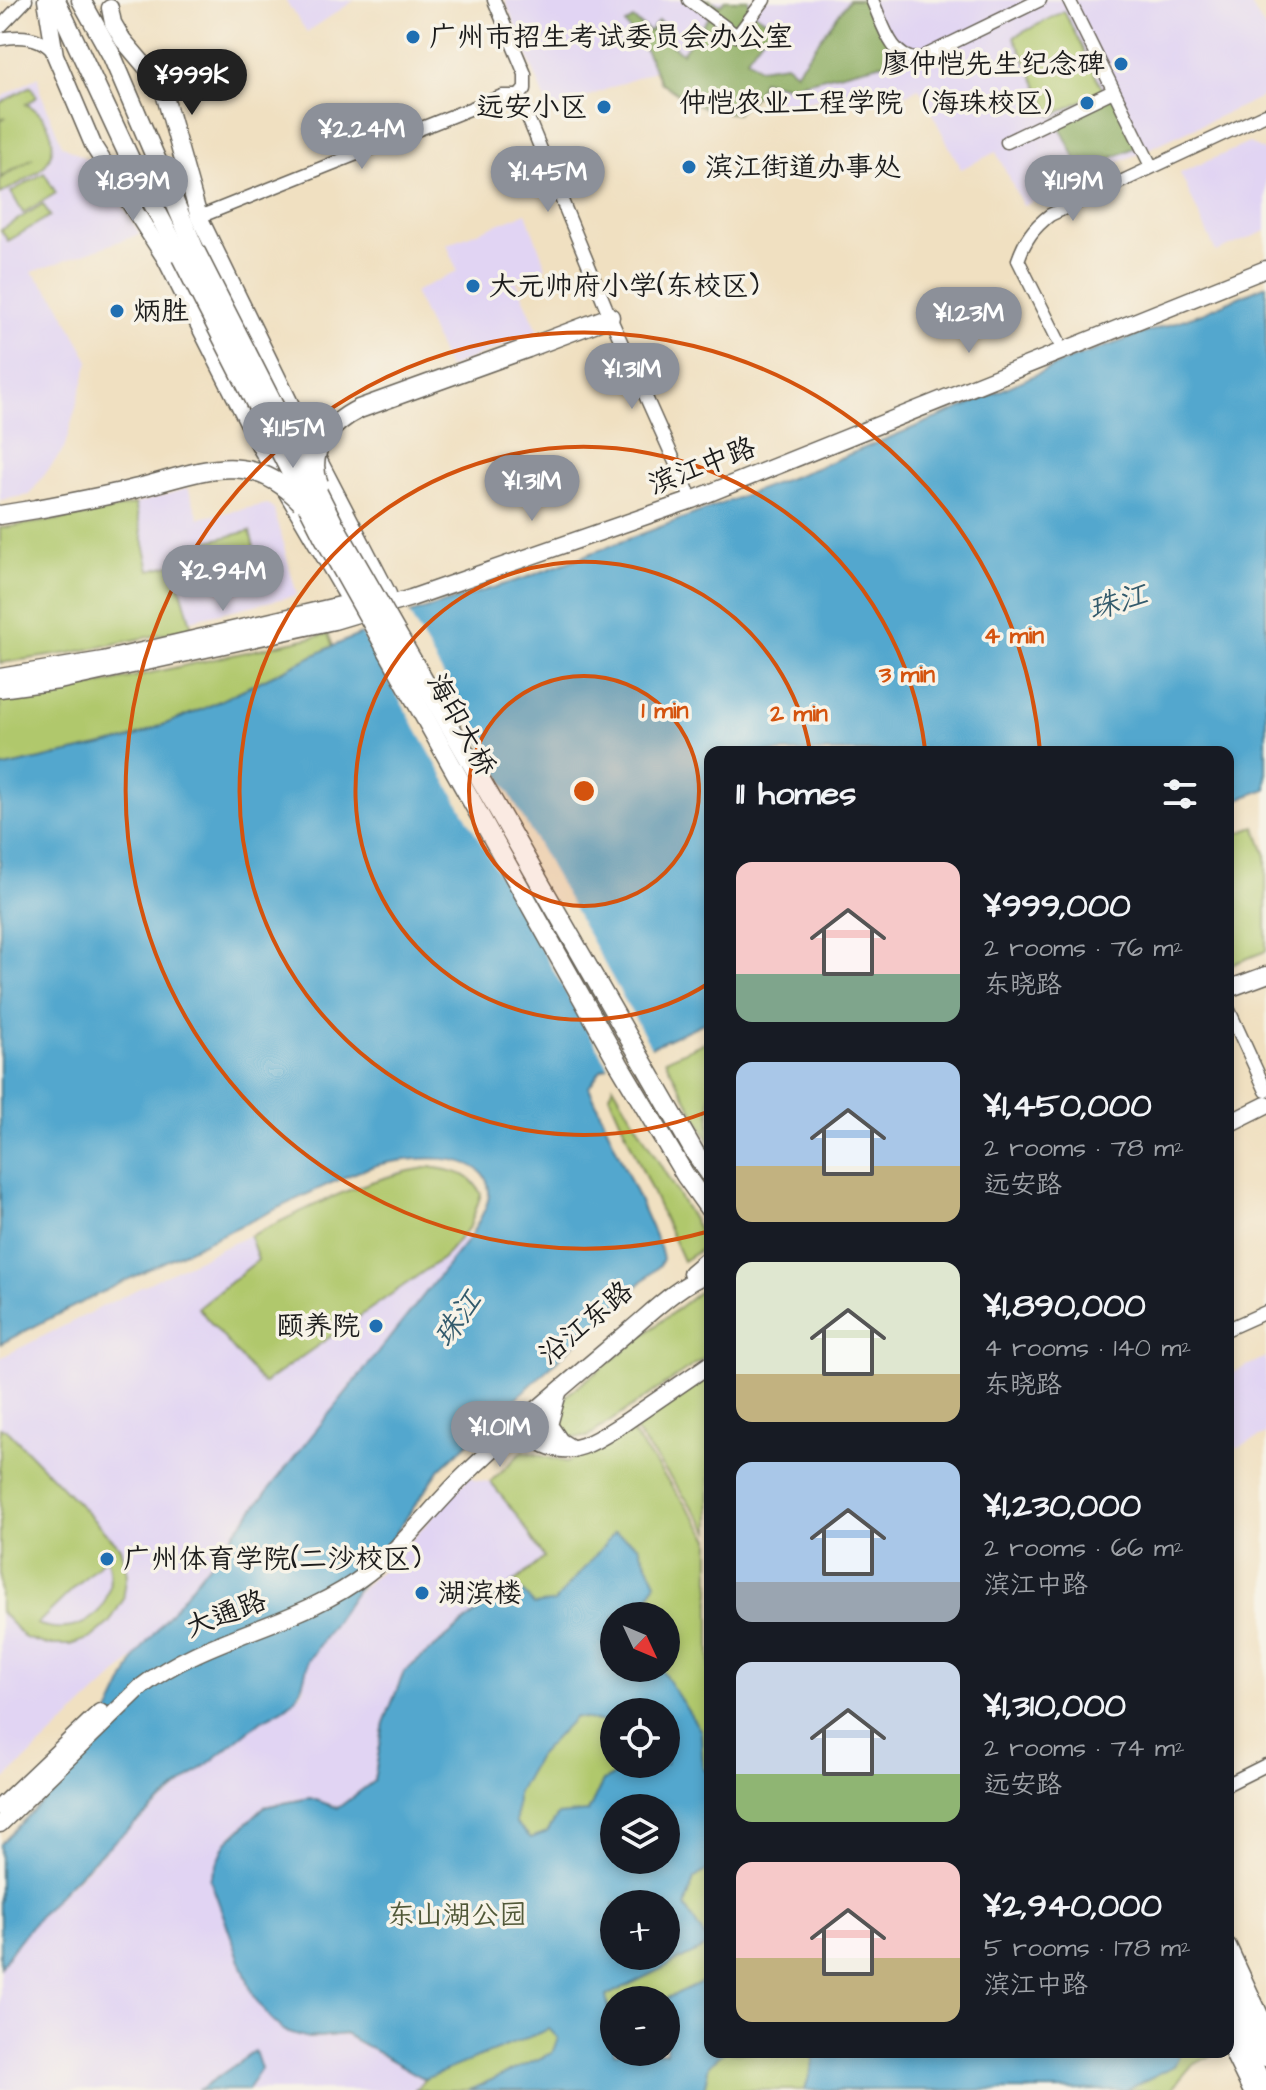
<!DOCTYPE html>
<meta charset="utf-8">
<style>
:root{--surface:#171b24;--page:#242831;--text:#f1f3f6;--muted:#9ea1a6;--accent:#8c9099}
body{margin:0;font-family:"Architects Daughter","LXGW WenKai TC",sans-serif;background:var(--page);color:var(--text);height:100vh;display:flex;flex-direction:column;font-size:30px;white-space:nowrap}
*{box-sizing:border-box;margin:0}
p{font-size:26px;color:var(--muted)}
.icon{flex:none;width:44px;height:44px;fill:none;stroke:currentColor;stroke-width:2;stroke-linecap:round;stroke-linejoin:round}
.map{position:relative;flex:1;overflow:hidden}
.panel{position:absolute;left:704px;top:746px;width:530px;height:1312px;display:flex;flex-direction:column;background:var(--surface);border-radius:16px;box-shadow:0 4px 12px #0003}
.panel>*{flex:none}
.needle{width:52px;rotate:134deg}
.tools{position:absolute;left:600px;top:1602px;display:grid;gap:16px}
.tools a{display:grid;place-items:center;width:80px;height:80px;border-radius:50%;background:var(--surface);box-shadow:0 4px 12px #0003;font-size:40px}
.price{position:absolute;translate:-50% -68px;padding:0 18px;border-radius:28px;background:var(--accent);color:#fff;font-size:26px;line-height:52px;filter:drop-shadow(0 2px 4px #0008)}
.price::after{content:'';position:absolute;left:50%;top:48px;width:24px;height:18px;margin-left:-12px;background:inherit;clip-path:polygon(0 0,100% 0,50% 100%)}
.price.active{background:#222;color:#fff}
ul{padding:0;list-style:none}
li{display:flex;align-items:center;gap:24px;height:200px;padding:0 32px}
li span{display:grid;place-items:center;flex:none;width:224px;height:160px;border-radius:16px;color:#555}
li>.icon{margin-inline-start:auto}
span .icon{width:96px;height:96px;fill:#fffc;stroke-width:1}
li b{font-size:34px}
h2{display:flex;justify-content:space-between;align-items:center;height:96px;padding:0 32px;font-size:34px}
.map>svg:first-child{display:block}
.built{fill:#e1d4f3}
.green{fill:#b0c86c;stroke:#667244;stroke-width:2;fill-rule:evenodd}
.forest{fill:#8cac60;stroke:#54643e;stroke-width:2}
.water{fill:#52a7ce;stroke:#376275;stroke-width:2;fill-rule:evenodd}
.pier{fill:#f0e0c1}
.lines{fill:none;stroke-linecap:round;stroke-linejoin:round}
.minor-casing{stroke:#666156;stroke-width:15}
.major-casing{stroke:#666156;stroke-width:19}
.highway-casing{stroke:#666156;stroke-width:21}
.minor{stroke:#fff;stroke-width:12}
.major{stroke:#fff;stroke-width:16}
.highway{stroke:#fff;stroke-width:18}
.major-bridge-casing{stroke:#666156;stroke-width:19;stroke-linecap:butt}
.highway-bridge-casing{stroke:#666156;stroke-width:21;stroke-linecap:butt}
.major-bridge{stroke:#fff;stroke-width:16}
.highway-bridge{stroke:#fff;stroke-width:18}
.ring{fill:none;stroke:#d4530e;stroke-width:4}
.poi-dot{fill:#1f6fb2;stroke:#f7f3e8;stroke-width:3}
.labels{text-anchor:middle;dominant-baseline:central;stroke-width:7;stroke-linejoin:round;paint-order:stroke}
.poi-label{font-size:28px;fill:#1c1c1c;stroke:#f7f3e8;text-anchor:start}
.street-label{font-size:28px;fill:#1c1c1c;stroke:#f7f3e8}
.park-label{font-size:28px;fill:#505838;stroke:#f7f3e8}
.water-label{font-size:30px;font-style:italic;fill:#345b6c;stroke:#f7f3e8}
.centre{fill:#d4530e;stroke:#f7f3e8;stroke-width:4}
.ring-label{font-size:24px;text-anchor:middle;font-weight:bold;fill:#d4530e;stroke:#f7f3e8;stroke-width:7;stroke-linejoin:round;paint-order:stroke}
</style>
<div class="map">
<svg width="1266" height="2090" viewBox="0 0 1266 2090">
<rect width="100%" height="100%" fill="#f7f3e8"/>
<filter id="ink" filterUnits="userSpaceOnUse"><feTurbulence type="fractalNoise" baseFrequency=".0125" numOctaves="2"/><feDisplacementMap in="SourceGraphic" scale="16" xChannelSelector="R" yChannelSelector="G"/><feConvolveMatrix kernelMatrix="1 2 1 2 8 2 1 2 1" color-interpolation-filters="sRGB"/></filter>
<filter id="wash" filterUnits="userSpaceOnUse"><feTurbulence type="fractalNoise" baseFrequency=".006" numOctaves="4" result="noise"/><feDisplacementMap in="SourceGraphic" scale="32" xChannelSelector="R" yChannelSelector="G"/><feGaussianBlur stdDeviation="1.8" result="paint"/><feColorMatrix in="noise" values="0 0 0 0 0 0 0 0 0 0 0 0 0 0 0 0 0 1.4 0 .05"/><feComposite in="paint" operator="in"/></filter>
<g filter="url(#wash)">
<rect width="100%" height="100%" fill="#f0e0c1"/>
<!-- built -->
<g class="built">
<polygon points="285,0 355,0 307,32"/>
<polygon points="505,0 1248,0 1266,31 1266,95 1023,206 996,152 961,169 919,88 898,98 890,82 794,105 757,95 737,114 710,110 687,100 660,82 654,71 550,111"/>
<polygon points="39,76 40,91 62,145 97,165 140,234 32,272 56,299 89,361 64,449 29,495 0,500 0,98"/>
<polygon points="1249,143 1266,152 1266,231 1216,252 1180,173"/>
<polygon points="526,213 546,267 516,280 538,331 448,368 414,292 457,271 447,244"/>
<polygon points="188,488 199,518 268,504 274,510 297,595 190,620 174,564 150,570 135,504"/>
<polygon points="431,1167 464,1175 475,1182 481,1194 470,1226 465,1232 471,1237 136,1656 0,1784 0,1358 167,1274 353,1187 399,1172"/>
<polygon points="1266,1357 1266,1434 1228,1452 1228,1375"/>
<polygon points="470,1476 475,1480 490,1482 516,1514 544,1557 404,1672 384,1723 374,1780 338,1808 310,1798 210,1878 253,1996 271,2019 308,2038 345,2034 425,2079 415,2090 0,2090 0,1967 25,1930 115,1841 262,1720 286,1708 302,1692 308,1661 352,1597 396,1557"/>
</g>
<!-- green -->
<g class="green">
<polygon points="1064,11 1103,90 1052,116 1014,37"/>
<path d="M31,86L37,97L26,104C51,116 64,151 39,171C28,180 12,187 0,194V179L33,158L0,177V121L6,117L0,119V103Z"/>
<polygon points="44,173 56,193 23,213 11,192"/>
<polygon points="43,204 50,216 8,241 1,230"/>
<polygon points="135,504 150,570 174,564 192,628 70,653 0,663 0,528 90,515"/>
<polygon points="250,531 259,568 206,581 197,544"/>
<polygon points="328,634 333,646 205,708 126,740 0,768 0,699 69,691"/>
<polygon points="1255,827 1266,856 1266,951 1228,966 1228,837"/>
<polygon points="710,1040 710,1142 665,1060"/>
<polygon points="613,1085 708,1245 683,1261 609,1095"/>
<path d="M431,1167C454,1172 470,1171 481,1194L470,1226L443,1258L263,1384L198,1308L258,1260L250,1236C309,1208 365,1177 431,1167Z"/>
<polygon points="710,1291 710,1354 587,1437 569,1438 557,1429 558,1411 567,1395 699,1292"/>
<polygon points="710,1376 710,1531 634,1429"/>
<path d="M628,1427L710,1538V2052L1216,2053L1192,2065L1171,2090H415L425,2079L345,2034L308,2038L226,1843L264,1807L310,1798L338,1808L374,1781L384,1723L404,1672L544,1558L516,1514L490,1482L523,1451L566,1462L591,1453ZM614,1616H666V1668H614ZM614,1712H666V1764H614ZM614,1808H666V1860H614ZM614,1904H666V1956H614ZM614,2000H666V2052H614Z"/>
<path d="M0,1428L7,1430L120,1547L127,1573L123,1600L109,1623L91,1638L70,1645H47L25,1638L0,1611ZM106,1557C122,1605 84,1641 37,1624Z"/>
</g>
<!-- forest -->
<g class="forest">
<path d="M689,0H710L720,5L725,0H748C750,13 761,17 772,24L747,58L759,68L786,64L796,72L849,0H867L896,60L788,86L762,80L757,95L737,114L710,110L687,100L660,82L647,53L625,24L633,19L650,32L658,21L672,31L665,40L682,53L710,16Z"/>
<polygon points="1113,91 1140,145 1082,172 1056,119"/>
</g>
<!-- water -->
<g class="water">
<path d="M1266,285V789L1228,803V752H710V1020L601,1070L589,1087L660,1247L663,1259L660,1265L440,1469L308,1661C300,1700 296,1703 262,1720C170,1796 67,1868 0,1967V1844L90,1754L136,1656L470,1237C476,1225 489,1206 489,1193C490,1146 401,1158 374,1166C334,1179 295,1201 257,1218C170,1258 85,1300 0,1344V768L126,740L205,708L333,646L406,615L528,577L816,468L973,403L1068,360L1202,313Z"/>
<path d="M614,1532L638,1545L656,1582L649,1597L637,1600L631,1616H614V1668H660L701,1731L703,1768L710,1776V1868L694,1879L685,1907L710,1945L606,1996L610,2012L614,2014V2052H666V2000H663L710,1978V2052H724L709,2065L704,2090H469L552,2053L558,2038L549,2029L425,2079L345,2034L308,2038L283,2030L271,2019L253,1996L210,1879L226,1843L264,1807L310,1798L338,1808L374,1781L384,1723L404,1672L514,1582L534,1605L555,1602C575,1577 596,1557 614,1532ZM614,1712H666V1764H624L623,1771L603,1781L588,1812L558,1815L547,1832L531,1838L516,1823L517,1794L538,1756L575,1717L604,1722L614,1731ZM614,1808H666V1860H614ZM614,1904H666V1956H614Z"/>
<polygon points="255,2051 261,2069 247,2090 199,2090"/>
<polygon points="809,2052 1178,2052 1179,2056 1174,2066 1126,2090 805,2090 814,2059"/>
</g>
<!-- pier -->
<polygon class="pier" points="407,610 653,1051 610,1070 360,630"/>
</g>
<g filter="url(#ink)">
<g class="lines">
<defs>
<g id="minor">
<polyline points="494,0 525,74 525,89 519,96"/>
<polyline points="689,0 737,36 764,0"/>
<path d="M872,0C882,21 891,61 919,59L1040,0"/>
<polyline points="1069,0 1151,166"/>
<polyline points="0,27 26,0"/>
<path d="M0,39C20,35 42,36 55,54"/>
<polyline points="519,96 610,317 692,500"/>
<polyline points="1007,142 1113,91"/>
<polyline points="199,217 502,96 519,96"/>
<path d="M1058,340L1018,260C1025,240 1033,228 1050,215L1266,114"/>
<polyline points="1228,1008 1266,1091"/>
<polyline points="1228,1329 1266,1312"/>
<polyline points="1228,1784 1266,1765"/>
</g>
<g id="major">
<polyline points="46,0 55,55 94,147 165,258 262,450 348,597"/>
<polyline points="110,8 113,23 123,40 162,86 199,217 303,430 388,594"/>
<polyline points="0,677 103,660 371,598"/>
<polyline points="0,689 59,681 334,621 411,598 692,500 1266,269"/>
<polyline points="1228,989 1266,975"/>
<polyline points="1228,1124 1266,1105"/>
<polyline points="691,1273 710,1257"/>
<polyline points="558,1393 549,1425 560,1441 573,1449"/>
<path d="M504,1430C520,1432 532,1438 546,1445C575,1458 600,1438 624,1423"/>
<polyline points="0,1807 100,1712"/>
<path d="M0,1824L141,1687C209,1634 300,1626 368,1573C403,1546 431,1509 462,1478C513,1428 568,1383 622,1337C649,1315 677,1285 710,1273"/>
<polyline points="1228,1946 1266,2028"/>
<polyline points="1228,2043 1251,2090"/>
</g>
<g id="highway">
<polyline points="56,0 138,176 181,257"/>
<polyline points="81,0 112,56 196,252"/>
<polyline points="528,348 610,317"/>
<polyline points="0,515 37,509"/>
<polyline points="695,1153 710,1174"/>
<polyline points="1228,1978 1266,2057"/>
<polyline points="1228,2013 1265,2090"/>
</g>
</defs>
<!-- minor casing -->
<use href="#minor" class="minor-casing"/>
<!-- major casing -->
<use href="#major" class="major-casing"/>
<!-- highway casing -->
<use href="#highway" class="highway-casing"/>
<!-- minor -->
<use href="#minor" class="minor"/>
<!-- major -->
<use href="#major" class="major"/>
<!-- highway -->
<use href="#highway" class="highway"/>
<defs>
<polyline id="major-bridge" points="624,1423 710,1364"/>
<g id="highway-bridge">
<polyline points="196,252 334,524 695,1153"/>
<polyline points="181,257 322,534 619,1064 685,1175 710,1210"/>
<path d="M319,484C305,450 331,423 359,409L528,348"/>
<path d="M37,509C69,503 102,497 134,489C199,473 248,446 301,502"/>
</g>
</defs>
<!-- major-bridge casing -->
<use href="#major-bridge" class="major-bridge-casing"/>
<!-- highway-bridge casing -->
<use href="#highway-bridge" class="highway-bridge-casing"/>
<!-- major-bridge -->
<use href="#major-bridge" class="major-bridge"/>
<!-- highway-bridge -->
<use href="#highway-bridge" class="highway-bridge"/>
</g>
</g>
<!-- distance rings -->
<circle cx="584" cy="791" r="115" fill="#d4530e" fill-opacity=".12"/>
<g class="ring">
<circle cx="584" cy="791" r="115"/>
<path d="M709 983A229 229 0 1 1 810 751"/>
<path d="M707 1112A344 344 0 1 1 925 749"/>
<path d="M706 1232A458 458 0 1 1 1040 751"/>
</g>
<!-- markers -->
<g class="poi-dot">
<circle cx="413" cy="37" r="8"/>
<circle cx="1121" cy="64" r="8"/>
<circle cx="1087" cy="103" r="8"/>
<circle cx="604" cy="107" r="8"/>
<circle cx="689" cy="167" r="8"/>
<circle cx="473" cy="286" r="8"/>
<circle cx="117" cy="311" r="8"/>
<circle cx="376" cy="1326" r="8"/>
<circle cx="107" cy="1559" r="8"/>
<circle cx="422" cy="1593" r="8"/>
</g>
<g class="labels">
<!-- poi labels -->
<g class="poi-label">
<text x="429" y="37">广州市招生考试委员会办公室</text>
<text x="1105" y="64" text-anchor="end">廖仲恺先生纪念碑</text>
<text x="1071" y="103" text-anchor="end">仲恺农业工程学院（海珠校区）</text>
<text x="588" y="107" text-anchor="end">远安小区</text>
<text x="705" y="167">滨江街道办事处</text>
<text x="489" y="286">大元帅府小学(东校区)</text>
<text x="133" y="311">炳胜</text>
<text x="360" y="1326" text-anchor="end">颐养院</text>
<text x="123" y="1559">广州体育学院(二沙校区)</text>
<text x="438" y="1593">湖滨楼</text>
</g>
<!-- street labels -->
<g class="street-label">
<text transform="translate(702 466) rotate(-21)">滨江中路</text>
<text transform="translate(461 725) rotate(61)">海印大桥</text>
<text transform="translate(586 1323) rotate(-40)">沿江东路</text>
<text transform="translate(226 1614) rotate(-21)">大通路</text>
</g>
<!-- park labels -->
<g class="park-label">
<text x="457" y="1915">东山湖公园</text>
</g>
<!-- water labels -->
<g class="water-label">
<text transform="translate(1118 602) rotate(-16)">珠江</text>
<text transform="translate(458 1319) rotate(-54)">珠江</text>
</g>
</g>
<circle cx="584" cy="791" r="12" class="centre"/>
<g class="ring-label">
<text x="1014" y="643">4 min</text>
<text x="907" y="682">3 min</text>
<text x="665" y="718">1 min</text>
<text x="799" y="721">2 min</text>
</g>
</svg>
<div class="tools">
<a><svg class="needle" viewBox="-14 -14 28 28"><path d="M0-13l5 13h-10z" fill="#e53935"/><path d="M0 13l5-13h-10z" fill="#9ea1a6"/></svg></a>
<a><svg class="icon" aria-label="locate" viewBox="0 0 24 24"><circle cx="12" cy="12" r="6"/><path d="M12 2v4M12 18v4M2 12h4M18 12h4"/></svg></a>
<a><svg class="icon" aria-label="layers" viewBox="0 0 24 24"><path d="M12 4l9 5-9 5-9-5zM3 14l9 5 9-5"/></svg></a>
<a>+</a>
<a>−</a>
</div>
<b class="price active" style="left:192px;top:117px">¥999K</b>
<b class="price" style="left:362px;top:171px">¥2.24M</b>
<b class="price" style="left:548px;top:214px">¥1.45M</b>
<b class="price" style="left:133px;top:223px">¥1.89M</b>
<b class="price" style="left:1073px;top:223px">¥1.19M</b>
<b class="price" style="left:969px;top:355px">¥1.23M</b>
<b class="price" style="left:632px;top:411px">¥1.31M</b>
<b class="price" style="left:293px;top:470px">¥1.15M</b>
<b class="price" style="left:532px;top:523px">¥1.31M</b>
<b class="price" style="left:223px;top:613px">¥2.94M</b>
<b class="price" style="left:500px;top:1469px">¥1.01M</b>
<section class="panel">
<h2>11 homes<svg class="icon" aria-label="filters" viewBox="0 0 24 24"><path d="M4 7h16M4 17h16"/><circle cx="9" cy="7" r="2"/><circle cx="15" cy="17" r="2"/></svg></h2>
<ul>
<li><span style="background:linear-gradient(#f6c9c9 70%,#7fa58c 0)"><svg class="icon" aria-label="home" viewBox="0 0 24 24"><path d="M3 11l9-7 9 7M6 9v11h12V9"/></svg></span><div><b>¥999,000</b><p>2 rooms · 76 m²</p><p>东晓路</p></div></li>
<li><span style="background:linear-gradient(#a9c7e8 65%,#c2b280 0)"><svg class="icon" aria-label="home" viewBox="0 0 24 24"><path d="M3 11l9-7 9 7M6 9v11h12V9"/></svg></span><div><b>¥1,450,000</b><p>2 rooms · 78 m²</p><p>远安路</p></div></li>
<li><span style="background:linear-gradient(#dfe7d0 70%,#c2b280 0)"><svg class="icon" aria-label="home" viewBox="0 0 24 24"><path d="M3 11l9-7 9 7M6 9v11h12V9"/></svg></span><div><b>¥1,890,000</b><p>4 rooms · 140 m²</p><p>东晓路</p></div></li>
<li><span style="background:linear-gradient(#a9c7e8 75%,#9aa5b1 0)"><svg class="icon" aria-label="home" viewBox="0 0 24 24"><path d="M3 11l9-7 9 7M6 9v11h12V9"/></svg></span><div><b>¥1,230,000</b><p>2 rooms · 66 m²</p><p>滨江中路</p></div></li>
<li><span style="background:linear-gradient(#c9d6e8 70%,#8fb573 0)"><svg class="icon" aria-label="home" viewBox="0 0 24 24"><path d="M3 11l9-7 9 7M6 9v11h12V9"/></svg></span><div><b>¥1,310,000</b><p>2 rooms · 74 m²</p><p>远安路</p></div></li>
<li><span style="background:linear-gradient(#f6c9c9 60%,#c2b280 0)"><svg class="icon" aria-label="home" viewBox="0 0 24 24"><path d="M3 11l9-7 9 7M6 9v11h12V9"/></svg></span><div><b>¥2,940,000</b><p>5 rooms · 178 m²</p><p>滨江中路</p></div></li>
</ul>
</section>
</div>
